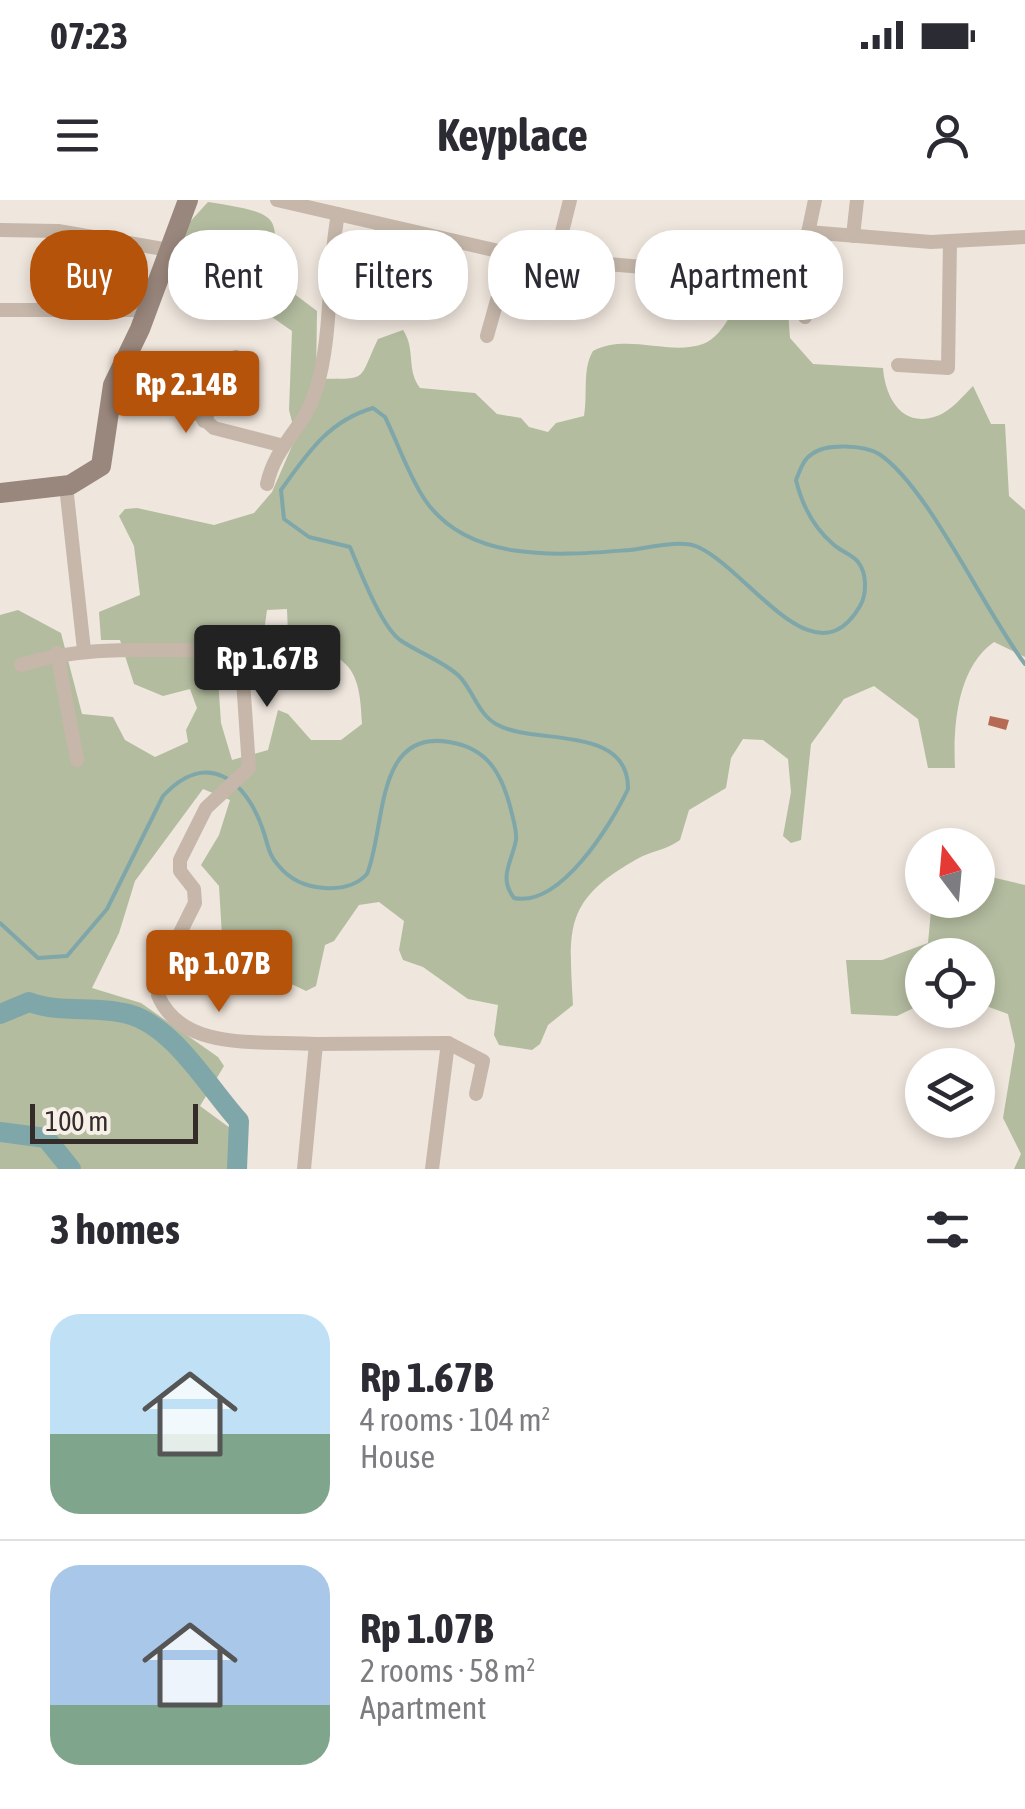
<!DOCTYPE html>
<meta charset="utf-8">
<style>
:root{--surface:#fff;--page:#f7f7f7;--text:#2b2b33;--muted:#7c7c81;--line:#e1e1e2;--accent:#b45309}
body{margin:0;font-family:"Asap Condensed",sans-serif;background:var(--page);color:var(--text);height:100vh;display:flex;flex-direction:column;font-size:38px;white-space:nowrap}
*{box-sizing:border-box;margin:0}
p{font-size:32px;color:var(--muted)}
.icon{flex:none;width:55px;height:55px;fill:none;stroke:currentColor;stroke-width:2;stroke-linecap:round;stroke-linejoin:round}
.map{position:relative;height:969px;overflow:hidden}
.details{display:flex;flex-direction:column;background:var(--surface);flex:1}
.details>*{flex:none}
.top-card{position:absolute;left:30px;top:30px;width:965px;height:90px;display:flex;gap:20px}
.needle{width:65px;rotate:344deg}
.tools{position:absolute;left:905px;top:628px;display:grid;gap:20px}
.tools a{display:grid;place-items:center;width:90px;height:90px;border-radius:50%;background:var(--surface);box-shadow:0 5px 15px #0003;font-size:50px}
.scale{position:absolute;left:30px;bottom:25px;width:168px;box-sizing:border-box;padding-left:10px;border:5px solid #342c29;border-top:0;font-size:28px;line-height:35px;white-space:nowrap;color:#342c29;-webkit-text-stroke:8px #f7f0e9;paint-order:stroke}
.price{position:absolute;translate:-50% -85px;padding:0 22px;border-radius:10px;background:var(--accent);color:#fff;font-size:32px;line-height:65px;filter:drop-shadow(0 2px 5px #0008)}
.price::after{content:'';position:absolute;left:50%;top:60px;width:30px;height:22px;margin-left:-15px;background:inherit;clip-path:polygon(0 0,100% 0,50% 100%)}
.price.active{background:#222;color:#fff}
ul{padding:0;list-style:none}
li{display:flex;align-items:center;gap:30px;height:250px;padding:0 50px}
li+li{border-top:2px solid var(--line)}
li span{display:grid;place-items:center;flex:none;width:280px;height:200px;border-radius:30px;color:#555}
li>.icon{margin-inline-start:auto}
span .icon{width:120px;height:120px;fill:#fffc;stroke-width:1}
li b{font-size:42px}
h2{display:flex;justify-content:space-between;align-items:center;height:120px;padding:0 50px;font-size:42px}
.chip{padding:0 35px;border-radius:40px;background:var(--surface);box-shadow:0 5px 15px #0003;font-size:35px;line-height:90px}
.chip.active{background:var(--accent);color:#fff}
.status{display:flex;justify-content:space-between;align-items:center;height:70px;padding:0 50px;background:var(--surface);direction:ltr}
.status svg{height:28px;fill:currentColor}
header{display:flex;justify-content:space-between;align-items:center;height:130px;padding:0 50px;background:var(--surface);font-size:45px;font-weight:700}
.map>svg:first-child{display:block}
.green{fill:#b3bc9f;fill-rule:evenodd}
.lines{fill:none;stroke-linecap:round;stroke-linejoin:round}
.stream{stroke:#7fa7a9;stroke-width:4}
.river{stroke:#7fa7a9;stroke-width:20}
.building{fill:#b76a53}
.street{stroke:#c6b7aa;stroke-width:14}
.secondary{stroke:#99867c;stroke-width:20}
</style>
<div class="status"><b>07:23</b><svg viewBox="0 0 49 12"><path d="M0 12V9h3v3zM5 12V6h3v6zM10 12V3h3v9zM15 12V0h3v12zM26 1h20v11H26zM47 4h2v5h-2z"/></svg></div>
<header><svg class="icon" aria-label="menu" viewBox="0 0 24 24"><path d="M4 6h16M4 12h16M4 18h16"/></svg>Keyplace<svg class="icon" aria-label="person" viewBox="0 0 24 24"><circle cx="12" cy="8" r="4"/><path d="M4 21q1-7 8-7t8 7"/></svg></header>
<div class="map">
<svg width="1025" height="969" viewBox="0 0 1025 969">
<rect width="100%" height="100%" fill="#efe6dd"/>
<!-- green -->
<g class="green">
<path d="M208,2C301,16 262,19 285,87L317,111L316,179C369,178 357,184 378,139L403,130C416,149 406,170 420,188L475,193L497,214L521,218L529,227L548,232L556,223L584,216C588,194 582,169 593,151C627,133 669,156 703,144C725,135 729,111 745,97L787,98L790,138L813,164L883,168C885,196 901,229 937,216C951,211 963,196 973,186L991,224H1005L1009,296L1025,310V457L994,442C957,468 953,526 955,568H928L918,519L874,486L844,499L811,544L801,640L791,643L783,636L791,592L788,559L763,540L743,539L731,558L726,588L689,610L680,640C667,650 651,651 637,659C563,701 569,728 573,805L548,825L540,844L532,850L499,845L494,835L498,805L468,799L423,767L403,760L399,750L404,721L379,702L359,705L334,741L325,745L316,786L306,791L279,778L272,749L222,736L219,686L201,665L219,635L230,600L203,589L135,681L119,733L92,788L141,803L218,857L224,866L200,906L230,928L229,959L241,969H0V415L18,410L61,433L82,514L113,517L125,540L155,557L188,542L186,530L197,508L190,489L163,496L134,484L120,440H101L99,412L140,395L134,346L119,316L125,309L137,308L214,325L254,313L272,292L296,237L289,210L292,131L259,108L221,100L212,81L179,61L187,25ZM287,409L288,434C344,460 360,457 362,524L341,540H311L288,514L278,510L268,550L232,560L221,523L215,434L264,432L267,410Z"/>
<polygon points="978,674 1025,685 1025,969 1014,969 1021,954 1003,918 1015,845 1008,814 978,803 978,755 922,755 922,804 897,816 851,814 846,760 882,760 928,743 932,700 978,700"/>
</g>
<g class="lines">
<!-- stream -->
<path class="stream" d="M0,723L38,758L67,756L107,709L163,596C206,549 246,579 263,630C268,644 268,654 278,665C290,680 305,687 325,688C341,689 356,686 367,674C386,628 374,529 449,542C488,548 502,574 511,610C513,619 517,630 516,640C512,662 498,677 514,698C560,708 611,625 628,589C629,523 532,546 496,524C478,514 473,490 459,476C443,461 419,453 400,440C381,426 360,371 350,347L309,337L284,319L281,290C307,254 328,221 373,208L385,217C398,243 408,275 425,300C470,365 563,355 630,350C648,348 681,339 698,347C750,371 815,484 860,406C867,394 867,373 858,362C853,355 840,351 833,344C813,327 802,305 796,280C800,271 803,259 812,254C826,243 864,245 879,254C928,286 985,412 1025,464"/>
<!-- river -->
<g class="river">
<path d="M0,814L29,802C61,814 95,805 128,814C174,826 208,887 239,921L237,969"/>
<polyline points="0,932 46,938 71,969"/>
</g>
</g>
<!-- building -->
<polygon class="building" points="990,516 1009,520 1006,530 988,525"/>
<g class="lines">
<!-- street -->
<g class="street">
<polyline points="277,0 524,57 798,80"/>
<polyline points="0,30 58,31 169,50"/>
<polyline points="808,32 931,42 1025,37"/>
<polyline points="853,36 857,0"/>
<polyline points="555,60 570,0"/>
<polyline points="0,110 148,110"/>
<polyline points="805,117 798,80 815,0"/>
<polyline points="487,136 510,54"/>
<polyline points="130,152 214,228 280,245"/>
<polyline points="898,165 948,168 950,41"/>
<polyline points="204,221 236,157"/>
<path d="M267,284C276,243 305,228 316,190C333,135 327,71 338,14"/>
<polyline points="66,286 84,450"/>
<path d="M241,451L249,568L206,608L180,660V671L194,689L195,703L166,761L158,795C182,853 262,840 316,844L304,969"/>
<polyline points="57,453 77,560"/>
<path d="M21,465C104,438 192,458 278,446"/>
<polyline points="316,844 448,843 483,861 476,894"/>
<polyline points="432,969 448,843"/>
</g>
<!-- secondary -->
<polyline class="secondary" points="0,293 70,285 101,266 113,185 140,129 188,0"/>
</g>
</svg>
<div class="tools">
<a><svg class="needle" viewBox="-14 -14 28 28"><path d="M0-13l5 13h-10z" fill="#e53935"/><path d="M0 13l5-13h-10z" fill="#7c7c81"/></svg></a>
<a><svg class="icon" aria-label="locate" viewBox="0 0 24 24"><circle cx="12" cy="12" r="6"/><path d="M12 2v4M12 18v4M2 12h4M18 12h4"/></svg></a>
<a><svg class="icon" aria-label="layers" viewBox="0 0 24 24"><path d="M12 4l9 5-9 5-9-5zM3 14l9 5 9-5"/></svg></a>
</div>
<div class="scale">100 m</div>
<b class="price" style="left:186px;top:236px">Rp 2.14B</b>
<b class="price active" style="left:267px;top:510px">Rp 1.67B</b>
<b class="price" style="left:219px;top:815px">Rp 1.07B</b>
<div class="top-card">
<a class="chip active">Buy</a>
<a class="chip">Rent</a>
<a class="chip">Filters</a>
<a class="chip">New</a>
<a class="chip">Apartment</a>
</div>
</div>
<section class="details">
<h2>3 homes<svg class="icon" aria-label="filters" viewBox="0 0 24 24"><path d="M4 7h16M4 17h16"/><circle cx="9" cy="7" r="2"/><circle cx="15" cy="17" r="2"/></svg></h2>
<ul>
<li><span style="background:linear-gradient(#bfe0f5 60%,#7fa58c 0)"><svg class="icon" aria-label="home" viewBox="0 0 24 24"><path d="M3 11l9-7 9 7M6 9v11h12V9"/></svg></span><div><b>Rp 1.67B</b><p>4 rooms · 104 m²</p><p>House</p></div></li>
<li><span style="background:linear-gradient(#a9c7e8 70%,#7fa58c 0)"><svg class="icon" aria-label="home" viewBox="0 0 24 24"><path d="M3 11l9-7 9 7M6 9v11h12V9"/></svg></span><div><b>Rp 1.07B</b><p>2 rooms · 58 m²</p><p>Apartment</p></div></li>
</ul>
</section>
